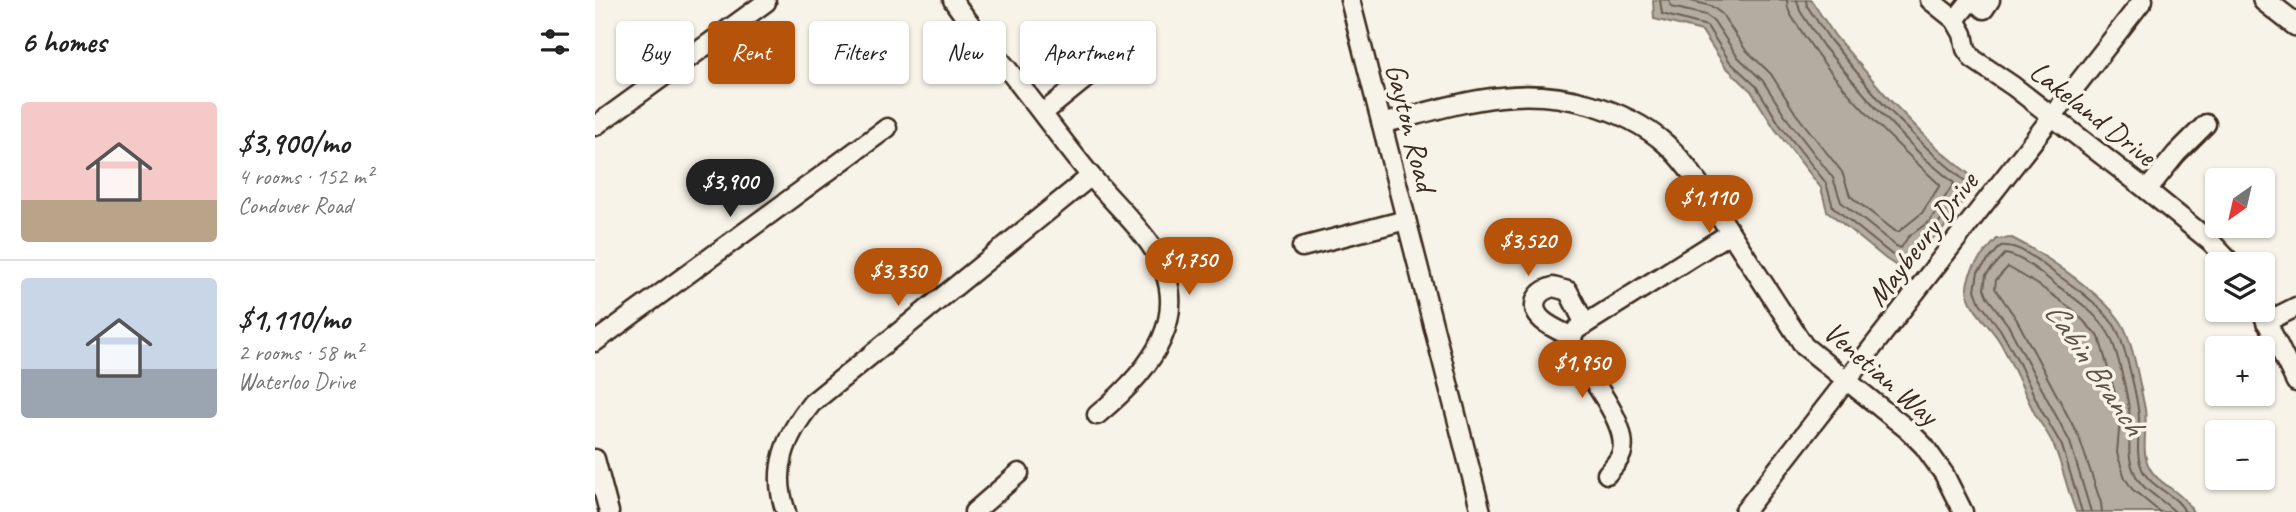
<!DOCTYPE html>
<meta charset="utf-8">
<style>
:root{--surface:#fff;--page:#f2f2f2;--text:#222;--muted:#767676;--line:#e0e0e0;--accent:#b45309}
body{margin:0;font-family:Caveat,sans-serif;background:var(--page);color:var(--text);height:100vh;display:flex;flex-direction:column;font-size:26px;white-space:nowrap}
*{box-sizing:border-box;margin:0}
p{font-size:23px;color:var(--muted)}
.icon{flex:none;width:38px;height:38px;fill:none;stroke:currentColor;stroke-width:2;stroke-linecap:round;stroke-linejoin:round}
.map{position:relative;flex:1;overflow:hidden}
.panel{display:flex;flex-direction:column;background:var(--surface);width:595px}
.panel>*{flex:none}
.top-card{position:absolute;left:21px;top:21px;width:665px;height:63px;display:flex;gap:14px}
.needle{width:46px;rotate:214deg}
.fabs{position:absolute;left:1610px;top:168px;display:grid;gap:14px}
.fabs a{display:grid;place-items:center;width:70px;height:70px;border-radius:7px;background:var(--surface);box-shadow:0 2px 5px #0004;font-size:35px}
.price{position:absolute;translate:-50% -60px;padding:0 16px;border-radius:24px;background:var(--accent);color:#fff;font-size:23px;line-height:46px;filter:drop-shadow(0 2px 4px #0008)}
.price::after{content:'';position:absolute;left:50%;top:42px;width:21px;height:16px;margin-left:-10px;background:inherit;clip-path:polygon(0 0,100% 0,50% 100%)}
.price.selected{background:#222;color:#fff}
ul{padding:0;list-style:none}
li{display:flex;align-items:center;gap:21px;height:175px;padding:0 21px}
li+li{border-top:2px solid var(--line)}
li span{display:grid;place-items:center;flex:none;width:196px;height:140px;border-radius:7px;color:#555}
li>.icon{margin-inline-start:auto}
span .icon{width:84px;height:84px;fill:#fffc;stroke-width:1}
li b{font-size:30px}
h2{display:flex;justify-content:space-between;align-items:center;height:84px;padding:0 21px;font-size:30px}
.chip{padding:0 24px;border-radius:7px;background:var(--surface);box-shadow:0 2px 5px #0004;font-size:24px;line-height:63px}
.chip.selected{background:var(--accent);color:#fff}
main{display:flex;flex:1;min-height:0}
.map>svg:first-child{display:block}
.water{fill:#b4aca0;stroke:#84786c;stroke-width:2}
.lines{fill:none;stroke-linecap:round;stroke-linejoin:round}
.shore{stroke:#6b5e52;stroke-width:2}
.minor-casing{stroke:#3b2a1e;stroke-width:23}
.major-casing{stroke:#3b2a1e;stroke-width:26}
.minor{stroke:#f7f3e8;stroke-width:18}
.major{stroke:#f7f3e8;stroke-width:21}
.labels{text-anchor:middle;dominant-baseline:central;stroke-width:7;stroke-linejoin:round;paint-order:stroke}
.street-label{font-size:30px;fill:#3b2a1e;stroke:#f7f3e8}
.water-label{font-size:32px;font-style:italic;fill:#5f5145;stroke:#f7f3e8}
</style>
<main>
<section class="panel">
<h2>6 homes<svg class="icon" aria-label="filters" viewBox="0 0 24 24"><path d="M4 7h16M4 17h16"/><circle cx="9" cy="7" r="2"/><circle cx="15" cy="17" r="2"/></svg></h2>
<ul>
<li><span style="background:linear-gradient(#f6c9c9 70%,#b9a48a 0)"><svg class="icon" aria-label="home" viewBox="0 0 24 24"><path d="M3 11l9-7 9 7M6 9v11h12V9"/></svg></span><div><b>$3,900/mo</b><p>4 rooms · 152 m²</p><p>Condover Road</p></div></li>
<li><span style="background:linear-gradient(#c9d6e8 65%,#9aa5b1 0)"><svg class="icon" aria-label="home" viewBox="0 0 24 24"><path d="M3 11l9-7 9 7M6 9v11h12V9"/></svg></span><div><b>$1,110/mo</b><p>2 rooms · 58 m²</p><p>Waterloo Drive</p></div></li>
</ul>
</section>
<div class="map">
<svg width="1701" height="512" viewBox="0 0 1701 512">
<rect width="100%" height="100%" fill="#f7f3e8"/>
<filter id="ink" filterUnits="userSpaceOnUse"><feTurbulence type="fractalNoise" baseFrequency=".0143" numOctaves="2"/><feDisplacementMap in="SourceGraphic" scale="14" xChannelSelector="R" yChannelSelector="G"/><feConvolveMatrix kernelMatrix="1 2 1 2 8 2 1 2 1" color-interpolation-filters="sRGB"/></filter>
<g filter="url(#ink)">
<!-- water -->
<g class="water">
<polygon points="1058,0 1216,0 1240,36 1294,99 1339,145 1382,181 1346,232 1324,248 1311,272 1291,259 1232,211 1226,188 1180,129 1156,91 1130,66 1107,31 1059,19"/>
<path d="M1417,238C1449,254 1506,293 1526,322C1538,340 1545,387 1550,409C1553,429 1545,448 1554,467C1563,485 1588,491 1598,512H1481C1473,492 1469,472 1461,451C1457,438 1447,426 1440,414C1428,390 1418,365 1405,342C1396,326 1372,307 1372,288C1373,267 1389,254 1402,239Z"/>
</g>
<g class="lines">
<!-- shore -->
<g class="shore">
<polyline points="1065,0 1067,14 1112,26 1135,62 1161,86 1185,125 1231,183 1238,207 1296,254 1309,260 1319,243 1341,227 1371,182 1334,150 1288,104 1235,40 1212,6 1211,0"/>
<polyline points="1074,0 1076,7 1111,15 1119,21 1142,56 1168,81 1193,120 1238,178 1246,202 1301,246 1306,248 1313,237 1335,221 1359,183 1328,157 1282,109 1228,46 1205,11 1202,0"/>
<path d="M1092,0L1116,6L1127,14L1150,49L1176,74L1201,114L1247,172L1255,196L1300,231L1303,232L1327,213L1345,185C1294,137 1242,88 1205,29C1199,19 1192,13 1192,0"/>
<path d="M1487,512L1467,446L1445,408L1422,359L1405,329L1385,303L1380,290L1383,272L1406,246C1424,244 1444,261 1458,272C1480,287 1503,303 1519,325C1529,339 1543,400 1544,418C1545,438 1539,453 1548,471C1557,489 1582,494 1590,512"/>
<path d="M1496,512L1475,442L1413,325L1393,298L1389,289L1391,275L1410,254C1427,256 1447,274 1460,284C1478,297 1500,312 1512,331C1522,345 1534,401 1535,419C1536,441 1530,455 1541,476C1549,492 1569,500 1580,512"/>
<polyline points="1507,512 1506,503 1484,437 1422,320 1400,288 1401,280 1413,267 1442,284 1477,309 1504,337 1520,393 1525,419 1522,453 1530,478 1537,489 1565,512"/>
</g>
<defs>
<g id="minor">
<path d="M358,0C374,25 396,48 414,71C442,106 468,142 496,176C515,199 538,220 555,244C604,313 555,371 502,415"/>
<polyline points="755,0 886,512"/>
<polyline points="1335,0 1360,20 1368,34 1371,49 1378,59 1418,86 1552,190 1616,242 1637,264"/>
<polyline points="1378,0 1389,9 1395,0"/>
<polyline points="1360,20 1376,0"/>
<polyline points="448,113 501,70"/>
<path d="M787,124C826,114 866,101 906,97C962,90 1029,107 1071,144C1083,155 1093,168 1102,181L1209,346L1312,429L1329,446L1349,474L1368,512"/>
<polyline points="0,126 171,2"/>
<polyline points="1552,190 1581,154 1611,124"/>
<polyline points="707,247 811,220"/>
<polyline points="1666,310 1701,382"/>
<polyline points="1671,322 1701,307"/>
<polyline points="977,337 981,330 1135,233"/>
<path d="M977,337C976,348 983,357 989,367C1002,387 1038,433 1025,457C1022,463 1016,469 1012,474"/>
<path d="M977,337C964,330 934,320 941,300C944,292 951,289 958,287L973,291L990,324"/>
<polyline points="0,342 292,128"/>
<polyline points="0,459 14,512"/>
<path d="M191,512C176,470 190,436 217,403L496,176"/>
<polyline points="379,512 424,473"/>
<polyline points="1149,512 1548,0"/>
</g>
<polyline id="major" points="1669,0 1701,25"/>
</defs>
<!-- minor casing -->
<use href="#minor" class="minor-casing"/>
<!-- major casing -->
<use href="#major" class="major-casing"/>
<!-- minor -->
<use href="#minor" class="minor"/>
<!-- major -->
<use href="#major" class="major"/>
</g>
</g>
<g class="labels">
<!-- street labels -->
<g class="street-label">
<text transform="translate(1498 113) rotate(38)">Lakeland Drive</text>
<text transform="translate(816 127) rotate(76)">Gayton Road</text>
<text transform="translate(1327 239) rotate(-52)">Maybeury Drive</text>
<text transform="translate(1286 373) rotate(41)">Venetian Way</text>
</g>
<!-- water labels -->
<g class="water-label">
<text transform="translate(1500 368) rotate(56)">Cabin Branch</text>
</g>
</g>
</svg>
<div class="fabs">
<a><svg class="needle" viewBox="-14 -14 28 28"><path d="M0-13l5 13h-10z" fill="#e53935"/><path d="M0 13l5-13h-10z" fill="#767676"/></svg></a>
<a><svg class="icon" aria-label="layers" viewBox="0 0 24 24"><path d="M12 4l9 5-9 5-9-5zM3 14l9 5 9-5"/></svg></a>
<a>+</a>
<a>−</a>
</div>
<b class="price selected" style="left:135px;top:219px">$3,900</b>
<b class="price" style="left:1114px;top:235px">$1,110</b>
<b class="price" style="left:933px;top:278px">$3,520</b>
<b class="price" style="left:594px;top:297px">$1,750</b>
<b class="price" style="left:303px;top:308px">$3,350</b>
<b class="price" style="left:987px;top:400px">$1,950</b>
<div class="top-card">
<a class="chip">Buy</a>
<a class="chip selected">Rent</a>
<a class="chip">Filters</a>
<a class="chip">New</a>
<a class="chip">Apartment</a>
</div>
</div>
</main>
